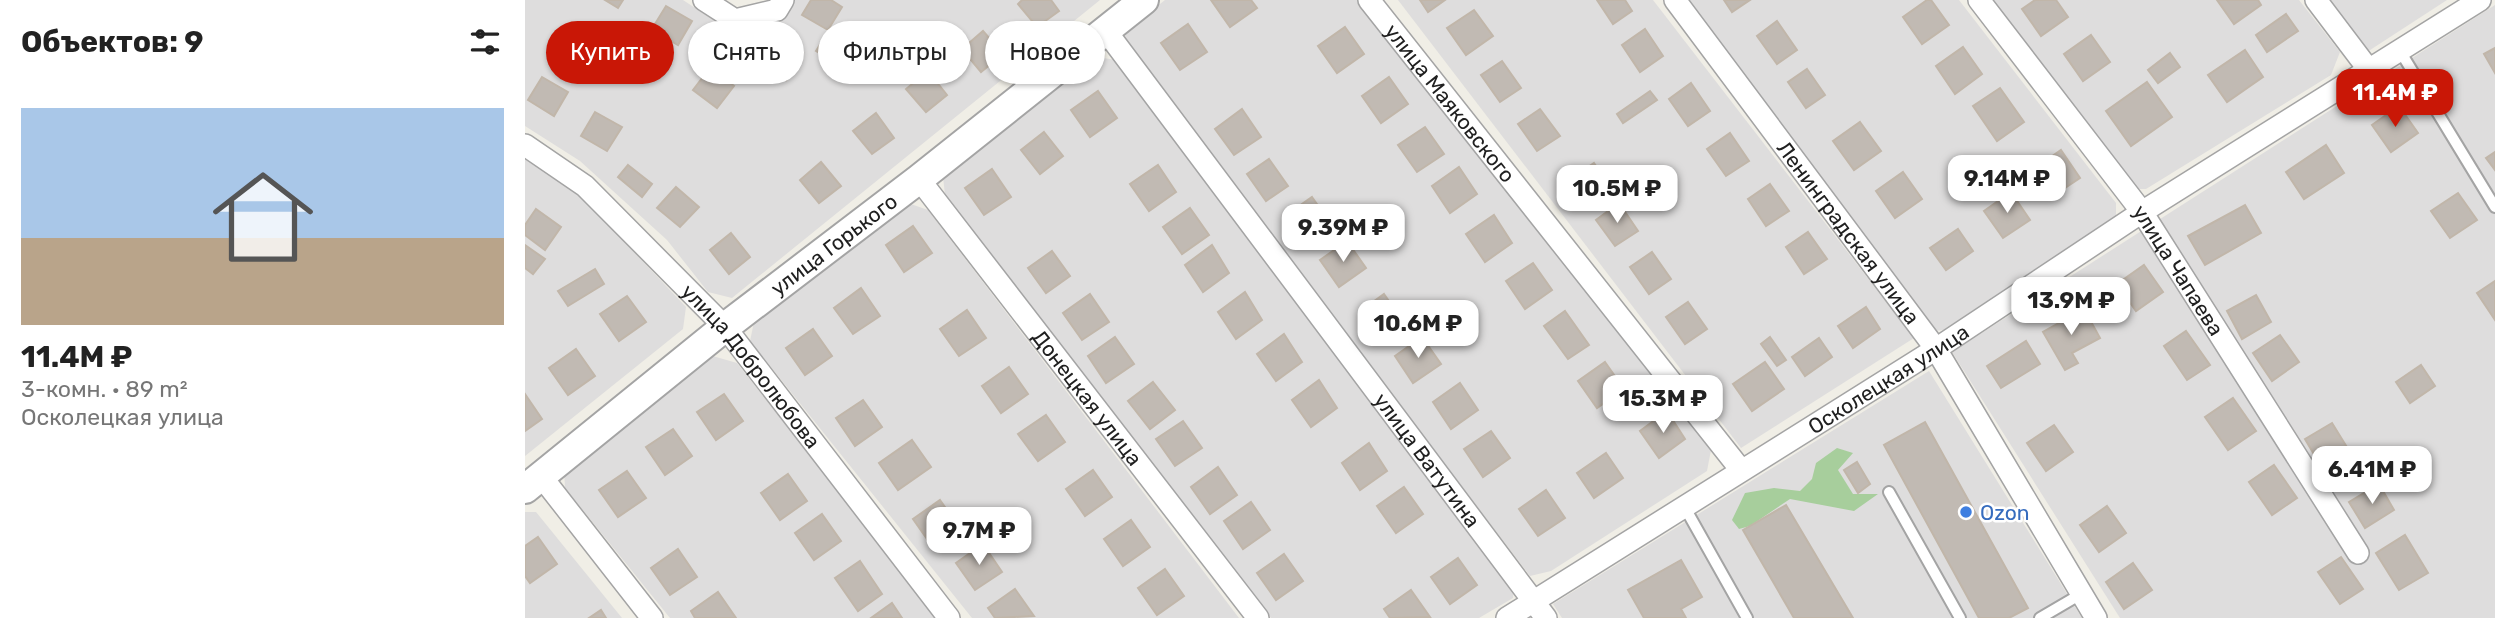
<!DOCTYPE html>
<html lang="ru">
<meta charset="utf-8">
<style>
:root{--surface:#fff;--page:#f6f6f6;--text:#222;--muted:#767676;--line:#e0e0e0;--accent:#c91706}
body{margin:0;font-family:Rubik,sans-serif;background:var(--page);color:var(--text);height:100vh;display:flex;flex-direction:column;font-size:26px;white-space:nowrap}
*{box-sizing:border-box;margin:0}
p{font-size:23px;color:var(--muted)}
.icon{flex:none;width:38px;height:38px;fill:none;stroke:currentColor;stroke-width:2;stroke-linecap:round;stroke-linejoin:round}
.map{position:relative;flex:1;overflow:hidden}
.panel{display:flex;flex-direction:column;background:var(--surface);width:525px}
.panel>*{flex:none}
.top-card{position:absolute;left:21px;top:21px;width:665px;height:63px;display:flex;gap:14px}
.price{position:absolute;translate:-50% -60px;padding:0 16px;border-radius:14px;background:#fff;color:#222;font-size:23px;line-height:46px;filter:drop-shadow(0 2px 4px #0008)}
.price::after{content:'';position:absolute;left:50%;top:42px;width:21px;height:16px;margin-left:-10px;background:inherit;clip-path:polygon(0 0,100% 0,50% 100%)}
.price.active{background:var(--accent);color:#fff}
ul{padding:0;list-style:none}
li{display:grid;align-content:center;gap:14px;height:371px;padding:0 21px}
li+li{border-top:2px solid var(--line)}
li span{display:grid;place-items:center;height:217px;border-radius:0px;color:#555}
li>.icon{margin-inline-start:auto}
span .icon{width:126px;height:126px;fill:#fffc;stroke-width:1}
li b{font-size:30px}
h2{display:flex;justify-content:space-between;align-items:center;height:84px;padding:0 21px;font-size:30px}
.pill{padding:0 24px;border-radius:32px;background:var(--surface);box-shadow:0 2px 5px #0004;font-size:24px;line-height:63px}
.pill.active{background:var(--accent);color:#fff}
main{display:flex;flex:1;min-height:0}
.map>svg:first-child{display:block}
.residential{fill:#dedddd}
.forest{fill:#a7ce9c}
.building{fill:#c1bab3;stroke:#c1b6a9;stroke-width:2}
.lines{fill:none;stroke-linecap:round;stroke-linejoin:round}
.service-casing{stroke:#a4a4a4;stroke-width:14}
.minor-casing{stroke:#a4a4a4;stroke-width:24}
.tertiary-casing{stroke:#a4a4a4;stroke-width:32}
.service{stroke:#fff;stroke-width:10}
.minor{stroke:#fff;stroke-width:21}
.tertiary{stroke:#fff;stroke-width:28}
.shop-dot{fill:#3f7fe0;stroke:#fff;stroke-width:2.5}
.labels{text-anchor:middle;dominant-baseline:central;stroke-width:5;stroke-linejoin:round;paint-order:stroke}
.street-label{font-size:21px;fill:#202020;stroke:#fff}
.shop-label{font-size:21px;fill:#366cbe;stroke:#fff;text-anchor:start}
</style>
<main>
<section class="panel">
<h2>Объектов: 9<svg class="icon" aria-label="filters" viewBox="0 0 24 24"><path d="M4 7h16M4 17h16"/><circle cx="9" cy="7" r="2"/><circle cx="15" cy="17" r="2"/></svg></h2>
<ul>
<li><span style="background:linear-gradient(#a9c7e8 60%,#b9a48a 0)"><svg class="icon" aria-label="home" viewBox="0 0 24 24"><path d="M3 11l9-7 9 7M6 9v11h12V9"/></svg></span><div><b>11.4M ₽</b><p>3-комн. · 89 m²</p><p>Осколецкая улица</p></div></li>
</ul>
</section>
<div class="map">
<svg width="1970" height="618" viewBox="0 0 1970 618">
<rect width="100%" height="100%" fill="#f0eee6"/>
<!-- residential -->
<g class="residential">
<polygon points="0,0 158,0 208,33 253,26 269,0 575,0 207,298 183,292 142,240 55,161 0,126"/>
<polygon points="640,0 832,0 1186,450 1182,471 1026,571 1005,576 599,43 601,31"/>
<polygon points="873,0 1128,0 1389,338 1216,448"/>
<polygon points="1163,0 1434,0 1591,203 1591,218 1418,330 1409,331"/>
<polygon points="1466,0 1774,0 1815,52 1806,75 1621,189 1609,189"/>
<polygon points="1802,0 1922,0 1842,52"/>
<polygon points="1970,5 1970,618 1595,618 1427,352"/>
<polygon points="571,57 592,60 989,583 988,598 954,618 746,618 420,195 418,177"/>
<polygon points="0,159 52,192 161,307 158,329 0,456"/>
<polygon points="380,202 403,210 714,618 447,618 225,341 229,322"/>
<polygon points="184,355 212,363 413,618 145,618 40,488 39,469"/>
<polygon points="1404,371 1557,618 1037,618 1028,604"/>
<polygon points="0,512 11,512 97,618 0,618"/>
</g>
<!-- forest -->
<polygon class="forest" points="1312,448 1328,453 1313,470 1328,494 1353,494 1329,511 1265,499 1225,526 1214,529 1207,520 1220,493 1249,488 1275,491 1287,479 1291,463"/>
<!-- building -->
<g class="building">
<polygon points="80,0 98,0 93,8"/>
<polygon points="286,0 306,0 317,7 303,30 277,15"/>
<polygon points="497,0 526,0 534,11 512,27 493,4"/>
<polygon points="686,0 726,0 732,8 705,27"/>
<polygon points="895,0 920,0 903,12"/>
<polygon points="1072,0 1100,0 1107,11 1088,24"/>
<polygon points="1199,0 1225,0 1207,12"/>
<polygon points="1402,0 1406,0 1424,25 1397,44 1378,17"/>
<polygon points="1510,0 1531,0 1543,17 1516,36 1497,9"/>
<polygon points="1692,0 1733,0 1736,5 1709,24"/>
<polygon points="141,6 167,21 153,45 127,29"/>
<polygon points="949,10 968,36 941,55 922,28"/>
<polygon points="1761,14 1773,31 1742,52 1731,35"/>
<polygon points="1252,21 1272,50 1252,64 1232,36"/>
<polygon points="663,24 682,52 655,70 636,43"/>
<polygon points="820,27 839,54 812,73 793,46"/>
<polygon points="326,28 343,38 322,70 291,51 298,40 312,49"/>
<polygon points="1120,29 1138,56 1115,72 1097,45"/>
<polygon points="458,31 478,54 456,72 437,49"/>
<polygon points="1566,35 1585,62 1558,81 1539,54"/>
<polygon points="258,40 278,53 261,80 241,67"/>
<polygon points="1438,47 1457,74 1430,94 1411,66"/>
<polygon points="1970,48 1970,73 1959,54"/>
<polygon points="1720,50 1738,77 1702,102 1683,75"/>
<polygon points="1645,53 1655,67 1633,83 1623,70"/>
<polygon points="977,61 996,88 975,102 956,75"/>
<polygon points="185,68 209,86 192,108 168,90"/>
<polygon points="1282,69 1300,95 1281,108 1263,82"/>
<polygon points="403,71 422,95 401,112 381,89"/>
<polygon points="17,77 43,92 29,116 3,100"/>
<polygon points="864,77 883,104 856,123 837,96"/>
<polygon points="1622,82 1647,117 1606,146 1581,111"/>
<polygon points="1166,83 1185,111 1163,126 1144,99"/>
<polygon points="1475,88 1499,122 1472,141 1448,106"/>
<polygon points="573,91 592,118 565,137 546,110"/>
<polygon points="1125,91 1132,100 1098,123 1092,114"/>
<polygon points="1874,106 1893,133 1866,152 1847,125"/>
<polygon points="717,109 736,137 709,155 690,129"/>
<polygon points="1015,109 1035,136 1012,151 993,124"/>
<polygon points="70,112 97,127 82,151 56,136"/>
<polygon points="351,113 369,138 347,154 328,131"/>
<polygon points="1335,122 1356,151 1329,170 1308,141"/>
<polygon points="900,127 919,154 892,172 873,145"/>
<polygon points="519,132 538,156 515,174 496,150"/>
<polygon points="1205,133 1224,161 1201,176 1182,149"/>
<polygon points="1801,145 1819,173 1779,199 1761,172"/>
<polygon points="1536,150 1555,178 1528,196 1509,169"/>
<polygon points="1970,152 1970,170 1961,158"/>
<polygon points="744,159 763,186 741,201 722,174"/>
<polygon points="296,162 316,186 294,203 275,180"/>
<polygon points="1069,163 1084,185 1057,203 1042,182"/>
<polygon points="103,165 127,184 117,197 93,177"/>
<polygon points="633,165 651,192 624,211 605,184"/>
<polygon points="934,167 952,194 925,213 907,186"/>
<polygon points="467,169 486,197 459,215 440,188"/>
<polygon points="1378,172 1397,199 1370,218 1351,191"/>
<polygon points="1245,184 1264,211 1241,226 1223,199"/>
<polygon points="151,187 174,207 155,227 132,208"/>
<polygon points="1486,192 1505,220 1478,238 1459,211"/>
<polygon points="1933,193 1952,220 1925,238 1906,211"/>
<polygon points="787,197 806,224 779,243 760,216"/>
<polygon points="1094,203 1113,231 1090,246 1071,220"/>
<polygon points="1720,205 1736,233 1680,265 1663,236"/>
<polygon points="665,208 684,235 657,254 638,227"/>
<polygon points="11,209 36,227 20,250 0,235 0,225"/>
<polygon points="969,215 987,243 960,262 941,234"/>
<polygon points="388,226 407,253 379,272 361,245"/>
<polygon points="1433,229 1448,251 1421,270 1405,248"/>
<polygon points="1283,232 1302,259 1279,274 1261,247"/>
<polygon points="206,233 225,257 204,274 185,250"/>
<polygon points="822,241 841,268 814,287 795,260"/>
<polygon points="0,245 20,259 8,274 0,268"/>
<polygon points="687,245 704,273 678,292 660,265"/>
<polygon points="527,251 545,276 521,293 503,268"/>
<polygon points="1127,252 1146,279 1124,294 1105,267"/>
<polygon points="1008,263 1027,290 1000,309 981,281"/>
<polygon points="1619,265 1638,292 1611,311 1592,284"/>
<polygon points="70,269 79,284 43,306 33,291"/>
<polygon points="1970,281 1970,320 1952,293"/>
<polygon points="336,288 355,316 328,334 309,308"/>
<polygon points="720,292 737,320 711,339 693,312"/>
<polygon points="565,294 584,322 557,340 538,313"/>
<polygon points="859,294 878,321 856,337 837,310"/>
<polygon points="1731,295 1746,322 1717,339 1702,311"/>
<polygon points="102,296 121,322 94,341 75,314"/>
<polygon points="1163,302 1182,329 1160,344 1141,317"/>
<polygon points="1341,307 1355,329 1328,348 1313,326"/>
<polygon points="1559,309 1575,338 1547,353 1553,363 1540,370 1518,332"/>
<polygon points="442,310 461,338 434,356 415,329"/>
<polygon points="1040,311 1064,345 1043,359 1019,326"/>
<polygon points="288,329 307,356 280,375 261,348"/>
<polygon points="1661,331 1685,365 1662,380 1639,346"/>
<polygon points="759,334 777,362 751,381 732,354"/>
<polygon points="1755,335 1774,362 1747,381 1728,353"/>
<polygon points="590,337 609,364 581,383 563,356"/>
<polygon points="897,337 916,364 888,383 870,356"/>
<polygon points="1245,337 1261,360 1252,366 1236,344"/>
<polygon points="1294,338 1307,357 1280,376 1267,357"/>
<polygon points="1501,341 1515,364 1476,388 1462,366"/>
<polygon points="51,349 70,376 43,395 24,368"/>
<polygon points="1080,362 1099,389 1072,408 1053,381"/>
<polygon points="1240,362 1259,389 1227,411 1208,384"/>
<polygon points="1896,365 1910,386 1885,403 1871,382"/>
<polygon points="484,367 503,394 476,413 457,386"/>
<polygon points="794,380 812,408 786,427 767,400"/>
<polygon points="628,382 650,410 625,429 603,401"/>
<polygon points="935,383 953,410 926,429 908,402"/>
<polygon points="0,394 17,419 0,431"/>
<polygon points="199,394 218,421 191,440 172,412"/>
<polygon points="1708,398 1731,431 1703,450 1680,417"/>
<polygon points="338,400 357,427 330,446 311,418"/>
<polygon points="1142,411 1160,439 1134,458 1115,431"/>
<polygon points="521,415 540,442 513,461 493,434"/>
<polygon points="658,421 677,448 650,466 631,439"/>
<polygon points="1400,422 1503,608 1484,618 1454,618 1359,445"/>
<polygon points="1807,423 1823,449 1796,466 1780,439"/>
<polygon points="1529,425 1548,452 1521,471 1502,443"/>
<polygon points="148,429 167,456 140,475 121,447"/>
<polygon points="966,431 985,458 958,477 939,449"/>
<polygon points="387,440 406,467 373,490 354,463"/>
<polygon points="844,443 862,471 835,490 817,463"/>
<polygon points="1081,453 1098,478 1069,498 1052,473"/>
<polygon points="1332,462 1345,484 1333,493 1319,470"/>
<polygon points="1749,465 1772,498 1747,515 1724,482"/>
<polygon points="693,467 712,495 685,514 666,487"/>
<polygon points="568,470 587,497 560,516 541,489"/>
<polygon points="102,471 121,498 93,517 74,490"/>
<polygon points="263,474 282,501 255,520 236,493"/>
<polygon points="1854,484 1869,510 1840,528 1824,502"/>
<polygon points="879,487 898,514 871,533 852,506"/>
<polygon points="1021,490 1040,518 1013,536 994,509"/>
<polygon points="415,500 434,527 407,546 388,519"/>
<polygon points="726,502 745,530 718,549 699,521"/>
<polygon points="1261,505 1328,618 1269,618 1218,530"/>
<polygon points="1582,506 1601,533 1574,552 1555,525"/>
<polygon points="297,514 316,541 289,560 270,533"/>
<polygon points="606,520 625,547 598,566 579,539"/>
<polygon points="1880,535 1903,573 1874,590 1851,553"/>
<polygon points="13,537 32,564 5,583 0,576 0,546"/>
<polygon points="458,544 477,572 450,590 431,563"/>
<polygon points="153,549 172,577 145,595 126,568"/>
<polygon points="759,554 778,581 751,600 732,573"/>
<polygon points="1816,557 1838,589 1815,604 1793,572"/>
<polygon points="933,558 952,585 925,604 906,577"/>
<polygon points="1156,560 1177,597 1156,609 1161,618 1119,618 1103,590"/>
<polygon points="335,561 357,594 333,611 310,578"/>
<polygon points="1608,563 1627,590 1599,609 1581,582"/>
<polygon points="640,569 659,596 632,615 613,588"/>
<polygon points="490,589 509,616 470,618 463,608"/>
<polygon points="886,590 905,617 865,618 859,609"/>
<polygon points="193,592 211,618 170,618 166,611"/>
<polygon points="367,603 377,618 346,618"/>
<polygon points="76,610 81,618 64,618"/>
</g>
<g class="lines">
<defs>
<g id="service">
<polyline points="1875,51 1970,207"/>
<polyline points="1364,492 1435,618"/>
<polyline points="1159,506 1222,618"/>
<polyline points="1515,618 1556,594"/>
</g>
<g id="minor">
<polyline points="179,0 210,20 252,10 258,0"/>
<path id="s1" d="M844,0L1216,470"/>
<path id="s2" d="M1150,0L1411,349L1571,618"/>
<path id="s3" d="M1454,0L1617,212L1833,553"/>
<polyline points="1791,0 1844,70"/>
<path id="s4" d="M581,31L1021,618"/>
<path id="s5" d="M0,145L60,186L200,327L424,618"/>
<path id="s6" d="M394,179L733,618"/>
<polyline points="16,476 127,618"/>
<path id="s7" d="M982,618L1411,349L1617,212L1955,0"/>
</g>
<g id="tertiary">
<path id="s8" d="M0,489L200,327L394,179L619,0"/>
</g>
</defs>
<!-- service casing -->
<use href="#service" class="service-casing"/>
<!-- minor casing -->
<use href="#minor" class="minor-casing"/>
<!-- tertiary casing -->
<use href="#tertiary" class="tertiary-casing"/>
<!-- service -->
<use href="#service" class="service"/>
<!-- minor -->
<use href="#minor" class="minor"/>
<!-- tertiary -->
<use href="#tertiary" class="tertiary"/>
</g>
<!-- markers -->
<circle class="shop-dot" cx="1441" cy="512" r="7"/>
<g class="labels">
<!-- street labels -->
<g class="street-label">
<text stroke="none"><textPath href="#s1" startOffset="131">улица Маяковского</textPath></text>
<text stroke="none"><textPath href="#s2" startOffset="290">Ленинградская улица</textPath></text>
<text stroke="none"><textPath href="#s8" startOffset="394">улица Горького</textPath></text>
<text stroke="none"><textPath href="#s3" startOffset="336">улица Чапаева</textPath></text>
<text stroke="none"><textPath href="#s5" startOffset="318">улица Добролюбова</textPath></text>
<text stroke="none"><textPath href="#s7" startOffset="450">Осколецкая улица</textPath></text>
<text stroke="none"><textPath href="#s6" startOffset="276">Донецкая улица</textPath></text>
<text stroke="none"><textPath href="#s4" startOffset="536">улица Ватутина</textPath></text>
</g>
<!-- shop labels -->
<g class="shop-label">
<text x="1455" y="512">Ozon</text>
</g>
</g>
</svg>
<b class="price active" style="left:1870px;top:129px">11.4M ₽</b>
<b class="price" style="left:1482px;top:215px">9.14M ₽</b>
<b class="price" style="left:1092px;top:225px">10.5M ₽</b>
<b class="price" style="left:818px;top:264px">9.39M ₽</b>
<b class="price" style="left:1546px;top:337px">13.9M ₽</b>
<b class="price" style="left:893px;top:360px">10.6M ₽</b>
<b class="price" style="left:1138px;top:435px">15.3M ₽</b>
<b class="price" style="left:1847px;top:506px">6.41M ₽</b>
<b class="price" style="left:454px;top:567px">9.7M ₽</b>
<div class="top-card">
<a class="pill active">Купить</a>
<a class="pill">Снять</a>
<a class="pill">Фильтры</a>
<a class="pill">Новое</a>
</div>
</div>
</main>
